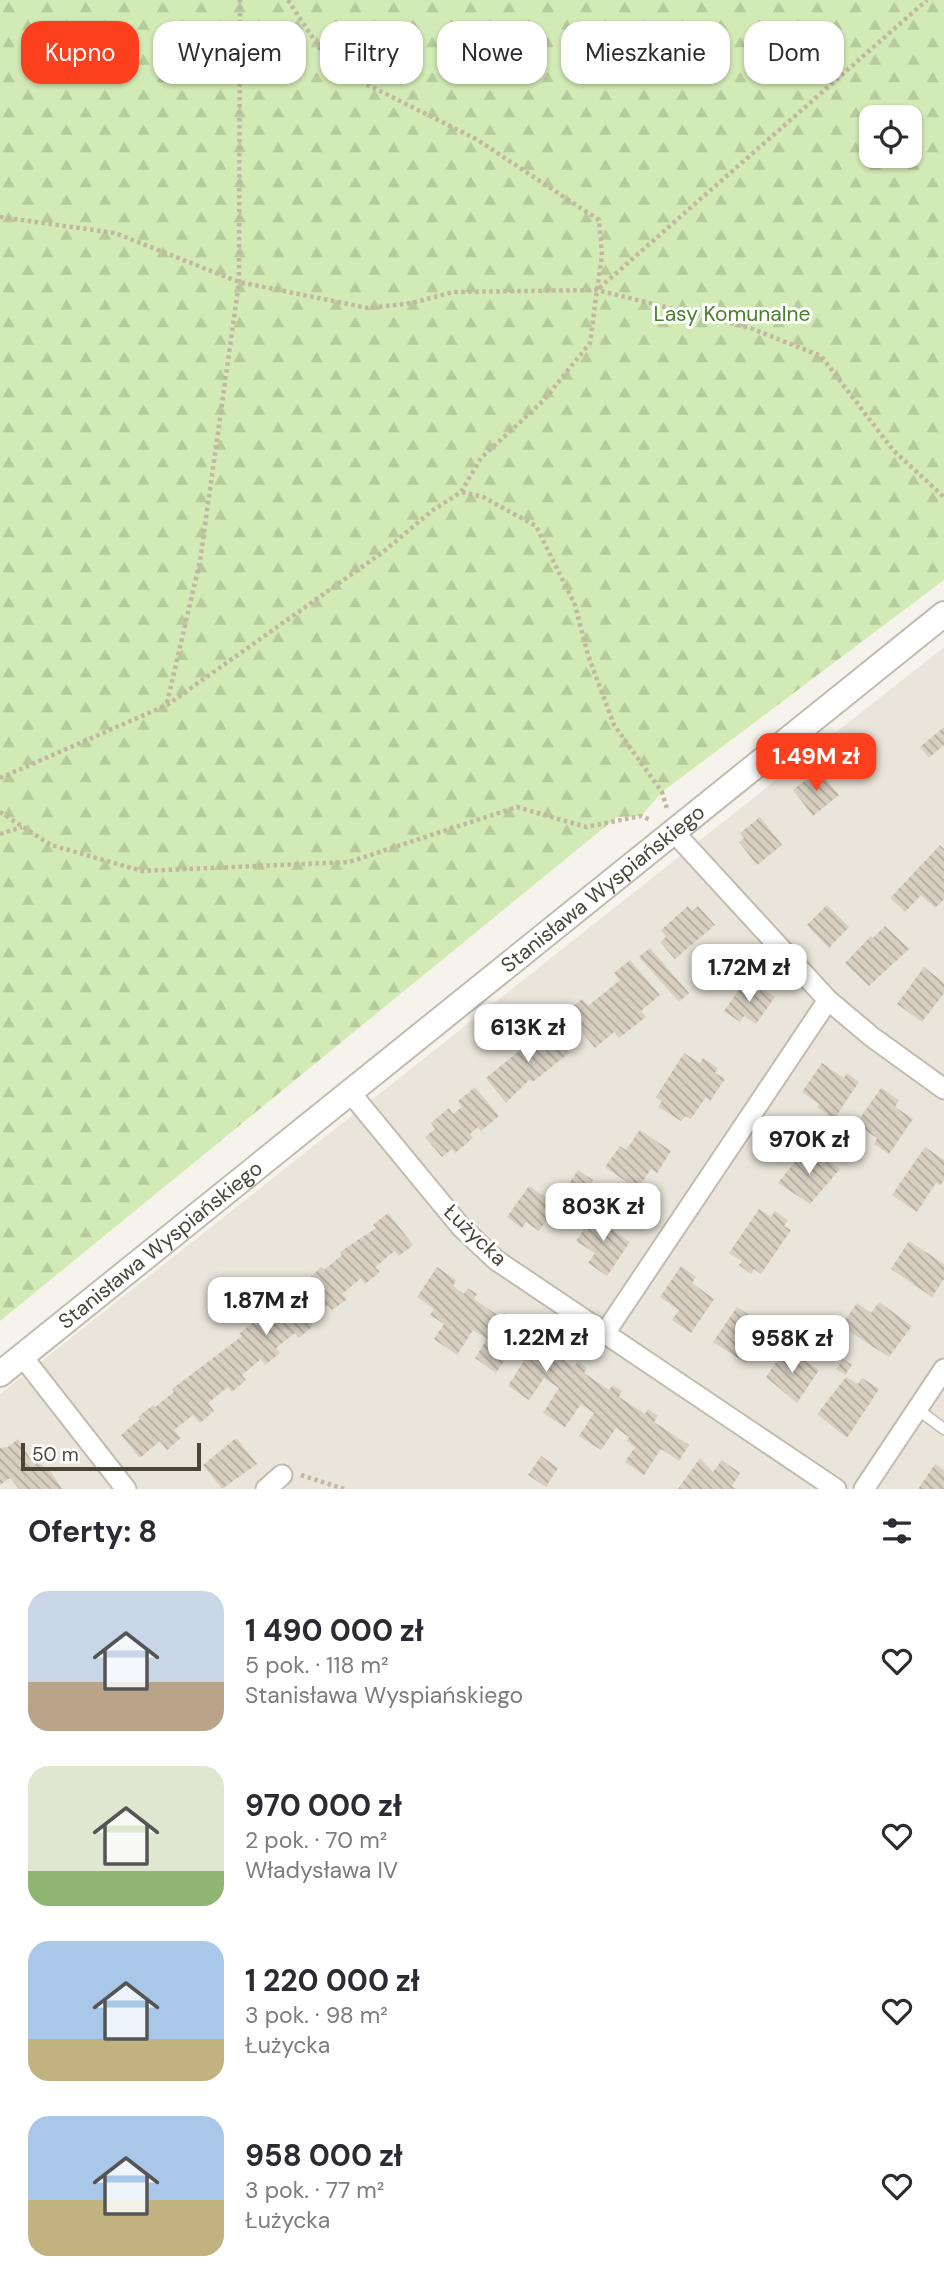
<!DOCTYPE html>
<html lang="pl">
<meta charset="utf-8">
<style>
:root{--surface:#fff;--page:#f2f2f3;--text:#2b2b33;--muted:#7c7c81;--accent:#fc3f1d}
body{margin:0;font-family:"DM Sans",sans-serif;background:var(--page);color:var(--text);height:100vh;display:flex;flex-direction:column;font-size:26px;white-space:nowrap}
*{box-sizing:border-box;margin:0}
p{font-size:23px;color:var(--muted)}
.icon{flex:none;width:38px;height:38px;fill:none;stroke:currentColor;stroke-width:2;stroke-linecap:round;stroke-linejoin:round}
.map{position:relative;height:1489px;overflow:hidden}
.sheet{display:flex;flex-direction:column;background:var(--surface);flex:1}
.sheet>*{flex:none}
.banner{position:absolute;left:21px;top:21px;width:903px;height:63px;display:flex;gap:14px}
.buttons{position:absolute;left:859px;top:105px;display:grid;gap:14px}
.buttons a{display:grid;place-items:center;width:63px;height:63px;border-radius:14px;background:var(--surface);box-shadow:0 2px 5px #0004;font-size:35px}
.scale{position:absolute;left:21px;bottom:18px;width:180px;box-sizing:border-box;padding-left:7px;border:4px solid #4b4439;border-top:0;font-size:19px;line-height:24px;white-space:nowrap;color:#4b4439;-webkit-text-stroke:5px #fff;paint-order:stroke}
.price{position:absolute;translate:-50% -60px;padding:0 16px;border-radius:14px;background:#fff;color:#222;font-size:23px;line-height:46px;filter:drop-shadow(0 2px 4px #0008)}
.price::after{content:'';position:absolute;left:50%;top:42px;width:21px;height:16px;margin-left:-10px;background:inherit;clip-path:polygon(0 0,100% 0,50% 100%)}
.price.on{background:var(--accent);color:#fff}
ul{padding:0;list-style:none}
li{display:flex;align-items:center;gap:21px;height:175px;padding:0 28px}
li span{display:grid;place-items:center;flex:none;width:196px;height:140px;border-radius:21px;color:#555}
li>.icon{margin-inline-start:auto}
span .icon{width:84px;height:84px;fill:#fffc;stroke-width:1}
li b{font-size:30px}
h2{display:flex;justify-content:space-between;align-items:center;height:84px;padding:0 28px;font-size:30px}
.pill{padding:0 24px;border-radius:21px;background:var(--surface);box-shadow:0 2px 5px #0004;font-size:24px;line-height:63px}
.pill.on{background:var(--accent);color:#fff}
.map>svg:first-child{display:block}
.residential{fill:#eae5da}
.forest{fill:url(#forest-firs);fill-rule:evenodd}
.building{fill:url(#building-back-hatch)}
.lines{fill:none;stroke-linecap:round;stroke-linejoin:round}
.service-casing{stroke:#c2bbae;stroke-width:13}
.minor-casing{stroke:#c2bbae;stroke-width:23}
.tertiary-casing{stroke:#c2bbae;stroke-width:28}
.path{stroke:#c4b79f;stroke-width:4.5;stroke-dasharray:3.5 3.5;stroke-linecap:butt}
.service{stroke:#fff;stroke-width:10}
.minor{stroke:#fff;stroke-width:19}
.tertiary{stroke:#fff;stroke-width:24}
.labels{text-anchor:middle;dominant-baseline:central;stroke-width:6;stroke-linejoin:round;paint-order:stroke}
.park-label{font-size:21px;fill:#4a7f2a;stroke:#fff}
.street-label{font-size:21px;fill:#4b4439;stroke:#fff}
</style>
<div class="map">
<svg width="944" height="1489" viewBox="0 0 944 1489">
<defs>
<pattern id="forest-firs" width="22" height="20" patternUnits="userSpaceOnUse" patternTransform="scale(1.75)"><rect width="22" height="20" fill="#d2eab5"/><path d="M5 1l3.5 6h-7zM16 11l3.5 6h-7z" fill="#b6ca9c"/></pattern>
<pattern id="building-back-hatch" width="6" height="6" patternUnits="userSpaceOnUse" patternTransform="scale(1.75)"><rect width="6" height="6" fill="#d8cfc1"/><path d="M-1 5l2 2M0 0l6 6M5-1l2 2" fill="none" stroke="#b1aa9e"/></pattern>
</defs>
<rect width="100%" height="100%" fill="#f6f3ec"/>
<!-- residential -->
<polygon class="residential" points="944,647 944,1489 0,1489 0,1394"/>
<!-- forest -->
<path class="forest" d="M0,0H944V580L662,792L641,816L617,817L0,1321ZM910,117V156H872V117Z"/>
<!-- building -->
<g class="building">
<polygon points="944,727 944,745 929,758 920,747"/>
<polygon points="818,770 839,795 813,816 793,790"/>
<polygon points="760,817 782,845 757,865 739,842 744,838 740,833"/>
<polygon points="940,845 944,849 944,899 935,908 921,895 905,912 890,898"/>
<polygon points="827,905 849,927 829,948 807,925"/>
<polygon points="688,906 692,911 698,906 715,925 675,959 660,942 666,937 661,930"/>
<polygon points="885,926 909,949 869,986 845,963 871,936 873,938"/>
<polygon points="650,948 689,993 679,1002 639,957"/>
<polygon points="630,960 660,995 641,1011 646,1017 632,1028 619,1038 614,1032 595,1048 566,1012 582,999 588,1006 620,980 614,973"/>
<polygon points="924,967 944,983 944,993 922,1022 897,1004"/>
<polygon points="745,981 759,992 761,988 775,997 756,1024 744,1016 740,1022 724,1011"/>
<polygon points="548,1027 569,1053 534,1081 529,1080 506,1103 486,1078"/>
<polygon points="684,1053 700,1063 703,1058 718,1068 715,1073 725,1079 710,1101 706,1097 691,1119 685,1116 681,1121 658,1107 662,1101 656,1097"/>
<polygon points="822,1063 844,1078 847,1073 859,1082 834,1119 817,1107 819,1104 802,1092"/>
<polygon points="475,1087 499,1116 481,1131 478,1127 470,1134 473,1138 455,1153 452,1149 442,1157 425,1137 435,1129 431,1123 449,1108 453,1114 462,1107 458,1101"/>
<polygon points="881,1088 899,1100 895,1107 913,1119 889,1154 874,1144 877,1138 856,1124"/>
<polygon points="640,1130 671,1151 657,1173 651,1169 637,1189 605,1167 620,1146 626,1150"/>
<polygon points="807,1147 840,1169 810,1204 778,1183"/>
<polygon points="925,1147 944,1160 944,1180 940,1186 936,1183 917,1212 892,1195"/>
<polygon points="578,1170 593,1180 578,1203 563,1193"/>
<polygon points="529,1186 557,1205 539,1231 526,1222 522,1228 507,1217"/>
<polygon points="759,1209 771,1217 775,1211 788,1220 784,1226 791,1230 761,1274 754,1269 751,1274 739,1265 742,1261 729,1253"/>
<polygon points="597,1210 613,1220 608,1227 630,1242 607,1276 588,1263 595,1253 576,1241"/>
<polygon points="388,1213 413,1245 399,1256 395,1251 375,1267 380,1272 365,1284 361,1278 342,1294 347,1299 332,1310 328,1305 309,1321 313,1326 299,1338 295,1333 276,1348 280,1353 265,1365 261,1359 242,1375 246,1380 232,1392 228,1387 208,1403 214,1411 200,1423 193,1415 174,1430 181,1438 167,1450 160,1441 140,1458 121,1435 140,1419 138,1417 153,1405 155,1407 174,1392 172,1389 242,1336 239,1334 254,1322 256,1325 275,1309 273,1306 288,1295 290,1297 321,1267 324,1270 342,1255 340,1252 376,1228 373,1225"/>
<polygon points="909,1241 944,1264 944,1279 932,1297 891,1269"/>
<polygon points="681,1266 696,1277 692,1283 714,1299 691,1333 672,1320 679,1310 660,1297"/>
<polygon points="437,1267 456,1280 453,1286 464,1294 468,1288 477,1294 474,1299 502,1318 505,1313 515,1320 511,1324 537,1342 540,1337 550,1343 547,1348 574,1367 578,1361 587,1368 584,1373 609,1390 613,1385 622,1391 619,1397 645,1414 648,1409 658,1416 654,1422 689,1445 679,1461 661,1449 644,1475 625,1462 635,1447 627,1441 629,1437 616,1428 601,1450 579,1436 594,1413 581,1404 565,1427 543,1413 559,1388 544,1378 529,1400 508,1386 524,1361 510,1352 496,1373 475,1358 487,1339 473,1330 457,1355 434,1339 444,1324 430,1315 434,1309 417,1297"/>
<polygon points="879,1302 912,1326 889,1357 841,1326 857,1303 871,1313"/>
<polygon points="737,1307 769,1328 746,1363 713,1342"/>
<polygon points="786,1348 819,1370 797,1403 766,1377"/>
<polygon points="843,1359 852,1365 845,1375 836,1369"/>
<polygon points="846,1377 858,1384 862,1378 879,1389 847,1438 817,1414"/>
<polygon points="236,1438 257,1464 222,1489 203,1465"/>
<polygon points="18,1439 34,1465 39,1461 47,1471 49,1469 62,1489 19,1489 10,1478 0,1485 0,1448 8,1447"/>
<polygon points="541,1456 558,1468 546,1487 528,1475"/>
<polygon points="700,1458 713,1472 722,1460 740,1473 732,1486 737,1489 678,1489"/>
<polygon points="935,1464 944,1470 944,1489 918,1489"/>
</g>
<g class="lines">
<defs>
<polyline id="service" points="917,1409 944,1429"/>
<g id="minor">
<polyline points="672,830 828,1000 872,1037 944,1089"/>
<polyline points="349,1091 461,1227 496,1260 836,1489"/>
<polyline points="605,1333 828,1000"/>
<polyline points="22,1356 126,1489"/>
<polyline points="266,1489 282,1475"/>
<polyline points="864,1489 944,1369"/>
</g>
<g id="tertiary">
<path id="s1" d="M0,1374L944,614"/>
</g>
</defs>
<!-- service casing -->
<use href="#service" class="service-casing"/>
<!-- minor casing -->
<use href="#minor" class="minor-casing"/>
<!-- tertiary casing -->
<use href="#tertiary" class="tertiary-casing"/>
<!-- path -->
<g class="path">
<polyline points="288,0 332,67 476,139 599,220 602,255 597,290 927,0"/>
<polyline points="0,217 115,233 239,282 368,308 412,303 453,292 597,290 750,328 821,356 893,450 944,497"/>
<polyline points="462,492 483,497 536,526 575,605 588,655 614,725 662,792 667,809"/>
<polyline points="167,703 200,561 239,282 240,0"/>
<polyline points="0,778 167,705 383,552 433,510 461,492 481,458 543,401 590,343 597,290"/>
<polyline points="0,812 51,845 142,871 349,862 517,807 586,827 641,816 651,820"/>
<polyline points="0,834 22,827"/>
<polyline points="301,1475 344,1489"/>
</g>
<!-- service -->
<use href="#service" class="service"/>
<!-- minor -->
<use href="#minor" class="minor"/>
<!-- tertiary -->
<use href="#tertiary" class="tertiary"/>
</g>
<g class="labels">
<!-- park labels -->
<g class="park-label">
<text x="732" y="314">Lasy Komunalne</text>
</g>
<!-- street labels -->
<g class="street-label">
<text stroke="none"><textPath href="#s1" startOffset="774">Stanisława Wyspiańskiego</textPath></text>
<text transform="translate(475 1235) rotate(44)">Łużycka</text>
<text stroke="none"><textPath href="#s1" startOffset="206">Stanisława Wyspiańskiego</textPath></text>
</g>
</g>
</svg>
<div class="buttons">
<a><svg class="icon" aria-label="locate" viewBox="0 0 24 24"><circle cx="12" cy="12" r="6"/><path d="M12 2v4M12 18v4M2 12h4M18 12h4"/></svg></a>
</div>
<div class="scale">50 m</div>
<b class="price on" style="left:816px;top:793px">1.49M zł</b>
<b class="price" style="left:749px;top:1004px">1.72M zł</b>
<b class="price" style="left:528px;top:1064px">613K zł</b>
<b class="price" style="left:809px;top:1176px">970K zł</b>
<b class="price" style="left:603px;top:1243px">803K zł</b>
<b class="price" style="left:266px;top:1337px">1.87M zł</b>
<b class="price" style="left:546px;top:1374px">1.22M zł</b>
<b class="price" style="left:792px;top:1375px">958K zł</b>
<div class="banner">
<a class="pill on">Kupno</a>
<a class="pill">Wynajem</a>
<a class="pill">Filtry</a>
<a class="pill">Nowe</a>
<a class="pill">Mieszkanie</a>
<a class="pill">Dom</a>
</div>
</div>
<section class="sheet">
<h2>Oferty: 8<svg class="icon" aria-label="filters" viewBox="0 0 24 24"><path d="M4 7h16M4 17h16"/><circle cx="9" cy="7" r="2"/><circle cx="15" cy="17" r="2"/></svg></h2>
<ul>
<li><span style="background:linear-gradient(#c9d6e8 65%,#b9a48a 0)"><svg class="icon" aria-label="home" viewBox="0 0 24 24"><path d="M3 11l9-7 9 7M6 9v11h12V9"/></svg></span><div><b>1 490 000 zł</b><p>5 pok. · 118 m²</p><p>Stanisława Wyspiańskiego</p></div><svg class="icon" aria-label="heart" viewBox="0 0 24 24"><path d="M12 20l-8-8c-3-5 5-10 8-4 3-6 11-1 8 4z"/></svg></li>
<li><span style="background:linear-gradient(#dfe7d0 75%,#8fb573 0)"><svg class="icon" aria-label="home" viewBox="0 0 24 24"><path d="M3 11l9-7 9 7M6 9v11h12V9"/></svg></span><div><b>970 000 zł</b><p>2 pok. · 70 m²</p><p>Władysława IV</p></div><svg class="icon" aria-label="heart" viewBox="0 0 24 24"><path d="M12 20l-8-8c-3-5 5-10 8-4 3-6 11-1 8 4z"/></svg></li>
<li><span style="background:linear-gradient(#a9c7e8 70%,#c2b280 0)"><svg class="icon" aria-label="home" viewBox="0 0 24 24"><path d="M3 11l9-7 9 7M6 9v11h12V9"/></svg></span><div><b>1 220 000 zł</b><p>3 pok. · 98 m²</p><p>Łużycka</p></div><svg class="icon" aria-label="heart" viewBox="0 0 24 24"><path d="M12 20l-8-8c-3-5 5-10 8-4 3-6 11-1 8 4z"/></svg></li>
<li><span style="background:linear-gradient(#a9c7e8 60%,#c2b280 0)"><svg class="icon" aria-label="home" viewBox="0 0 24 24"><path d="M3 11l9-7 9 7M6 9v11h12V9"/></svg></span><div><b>958 000 zł</b><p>3 pok. · 77 m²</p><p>Łużycka</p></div><svg class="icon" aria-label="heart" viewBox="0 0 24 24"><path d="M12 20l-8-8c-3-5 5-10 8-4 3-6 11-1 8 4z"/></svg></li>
</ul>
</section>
